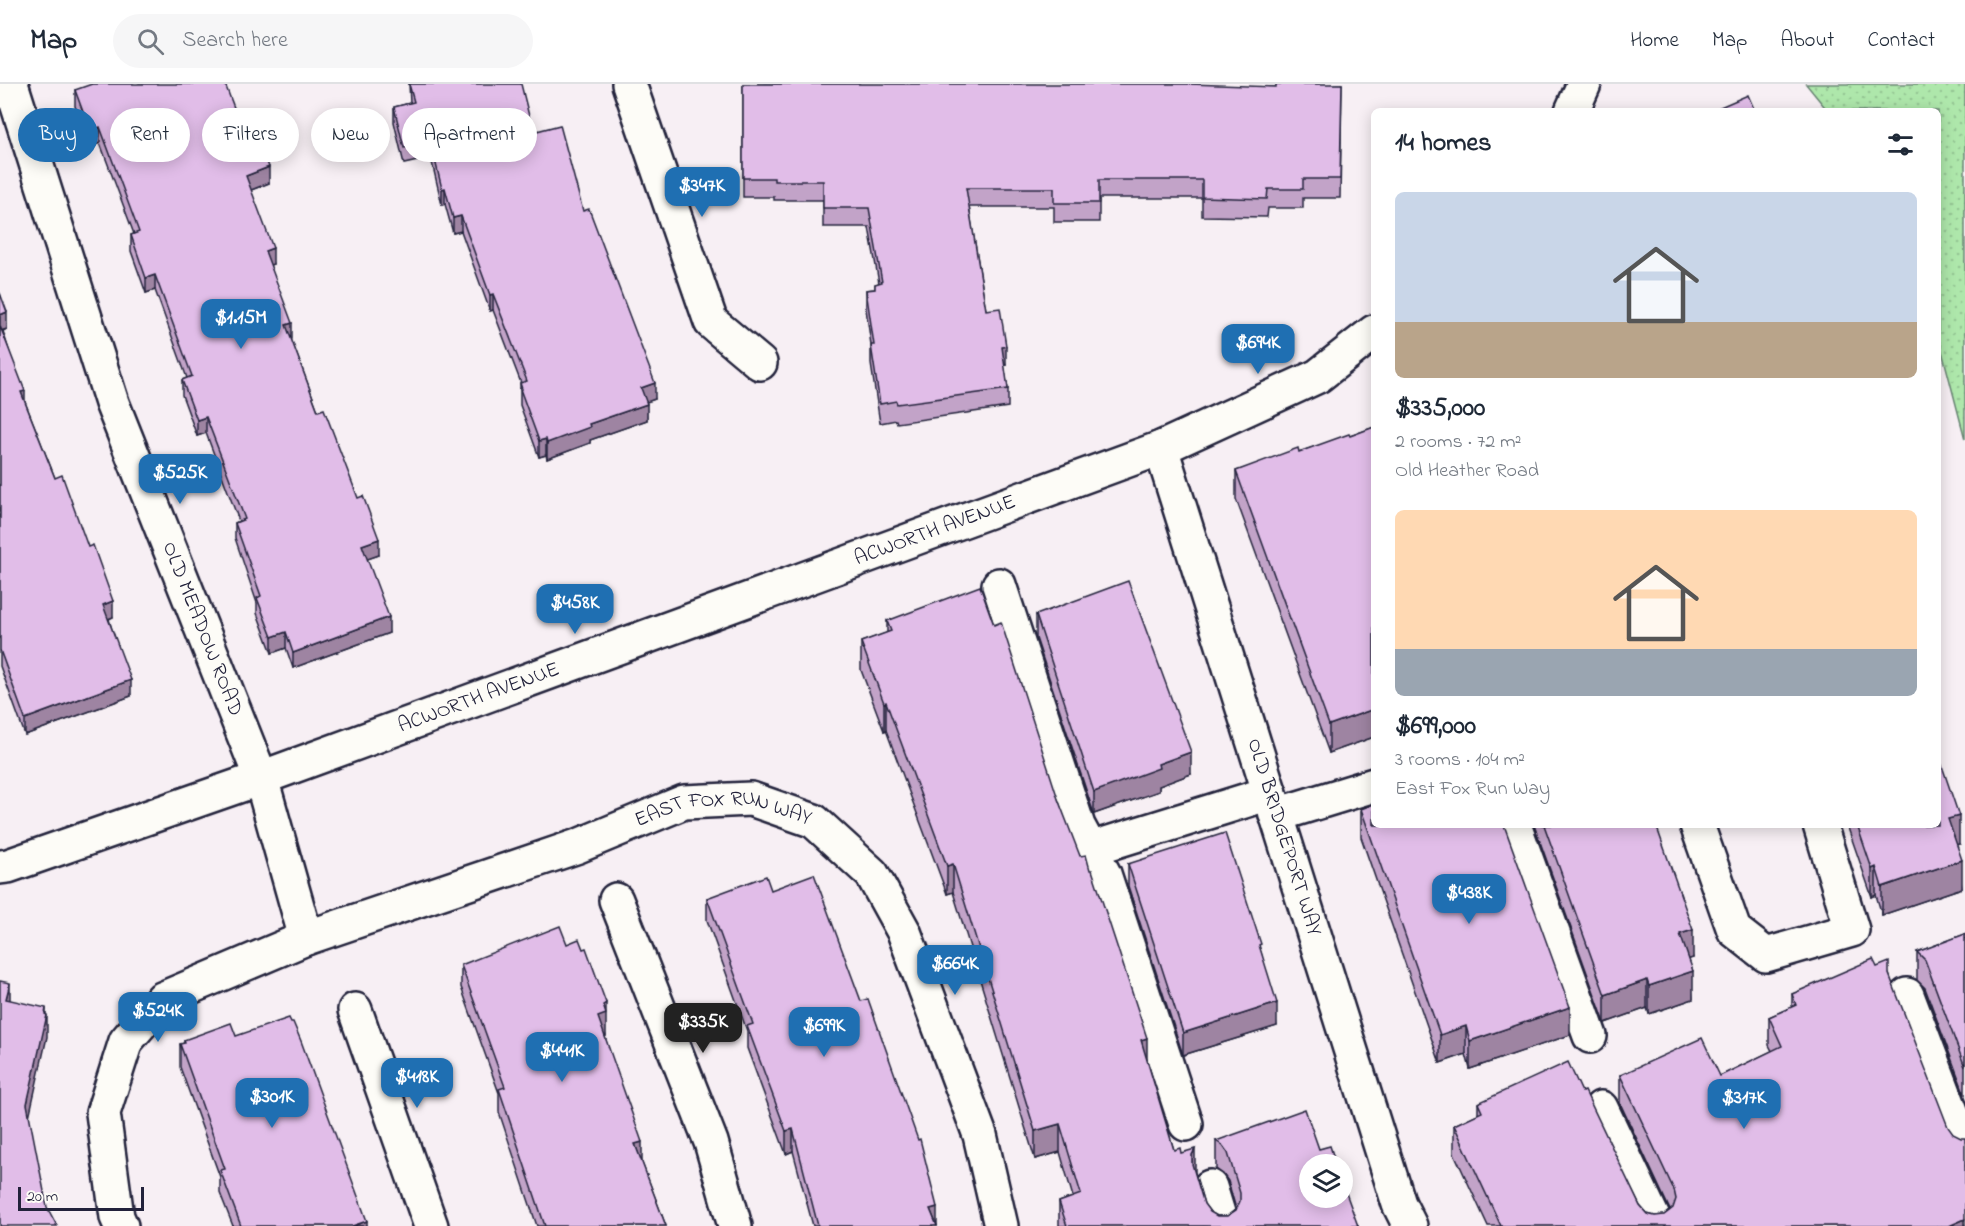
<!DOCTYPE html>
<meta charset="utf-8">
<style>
:root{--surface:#fff;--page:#f6f6f7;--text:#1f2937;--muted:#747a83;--line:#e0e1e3;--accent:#1f6fb2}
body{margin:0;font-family:"Indie Flower",sans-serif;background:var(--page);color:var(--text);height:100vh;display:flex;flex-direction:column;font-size:22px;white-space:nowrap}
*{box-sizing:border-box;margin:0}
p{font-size:20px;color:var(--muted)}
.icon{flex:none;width:33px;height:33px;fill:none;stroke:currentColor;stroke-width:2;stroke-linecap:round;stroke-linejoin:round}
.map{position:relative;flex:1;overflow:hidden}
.drawer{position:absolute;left:1371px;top:24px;width:570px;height:720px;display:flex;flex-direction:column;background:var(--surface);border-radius:9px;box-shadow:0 3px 15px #0003}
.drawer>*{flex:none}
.hud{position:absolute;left:18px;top:24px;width:570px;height:54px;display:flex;gap:12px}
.fabs{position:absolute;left:1299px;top:1070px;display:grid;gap:12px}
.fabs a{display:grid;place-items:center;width:54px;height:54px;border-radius:50%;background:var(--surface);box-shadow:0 3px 15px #0003;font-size:30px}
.scale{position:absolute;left:18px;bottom:15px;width:126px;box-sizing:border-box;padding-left:6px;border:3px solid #22223b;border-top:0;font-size:16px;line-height:21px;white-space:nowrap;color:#22223b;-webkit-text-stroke:4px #fdfcf7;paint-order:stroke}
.price{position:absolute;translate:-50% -51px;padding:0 14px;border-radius:12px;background:var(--accent);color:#fff;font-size:20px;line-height:39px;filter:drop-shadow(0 2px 3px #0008)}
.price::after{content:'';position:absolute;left:50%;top:36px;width:18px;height:14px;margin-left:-9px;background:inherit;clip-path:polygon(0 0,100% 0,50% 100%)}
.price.on{background:#222;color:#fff}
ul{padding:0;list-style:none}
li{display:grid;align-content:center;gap:12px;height:318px;padding:0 24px}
li span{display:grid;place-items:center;height:186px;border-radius:9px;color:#555}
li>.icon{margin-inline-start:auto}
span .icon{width:108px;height:108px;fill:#fffc;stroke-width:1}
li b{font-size:26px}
h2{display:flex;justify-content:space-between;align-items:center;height:72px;padding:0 24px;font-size:26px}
.tag{padding:0 21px;border-radius:27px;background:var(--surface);box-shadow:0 3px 15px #0003;font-size:21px;line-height:54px}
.tag.on{background:var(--accent);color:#fff}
header{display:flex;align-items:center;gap:36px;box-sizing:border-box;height:84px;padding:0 30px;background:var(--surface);border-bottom:2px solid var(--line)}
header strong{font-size:28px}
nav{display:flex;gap:33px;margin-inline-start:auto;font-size:21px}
.search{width:420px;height:54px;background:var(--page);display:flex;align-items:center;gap:15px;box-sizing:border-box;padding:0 21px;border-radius:33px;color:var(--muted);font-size:22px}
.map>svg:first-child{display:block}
.park{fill:url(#park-dots);stroke:#688473;stroke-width:1.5}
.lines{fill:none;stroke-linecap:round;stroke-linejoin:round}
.minor-casing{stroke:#22223b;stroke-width:38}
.minor{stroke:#fdfcf7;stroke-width:33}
.wall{fill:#c2a3c8;stroke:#22223b;stroke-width:1.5}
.shaded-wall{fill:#9e84a2;stroke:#22223b;stroke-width:1.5}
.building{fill:#e1bde8;stroke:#22223b;stroke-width:1.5}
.labels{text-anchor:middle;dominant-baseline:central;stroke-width:4.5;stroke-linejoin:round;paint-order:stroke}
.street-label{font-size:21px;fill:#22223b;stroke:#fdfcf7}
</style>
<header>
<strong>Map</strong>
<div class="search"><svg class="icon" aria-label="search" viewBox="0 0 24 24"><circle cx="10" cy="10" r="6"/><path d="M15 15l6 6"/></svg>Search here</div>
<nav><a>Home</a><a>Map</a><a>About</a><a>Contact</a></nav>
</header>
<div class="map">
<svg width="1965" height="1142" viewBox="0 0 1965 1142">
<defs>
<pattern id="park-dots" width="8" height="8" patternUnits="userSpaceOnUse" patternTransform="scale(1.5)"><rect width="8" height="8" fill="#aee7ab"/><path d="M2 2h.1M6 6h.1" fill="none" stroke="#95c694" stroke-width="1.8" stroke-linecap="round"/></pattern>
</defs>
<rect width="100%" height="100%" fill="#f7eff4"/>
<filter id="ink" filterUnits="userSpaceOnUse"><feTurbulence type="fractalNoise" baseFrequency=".0167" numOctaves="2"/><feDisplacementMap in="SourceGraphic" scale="12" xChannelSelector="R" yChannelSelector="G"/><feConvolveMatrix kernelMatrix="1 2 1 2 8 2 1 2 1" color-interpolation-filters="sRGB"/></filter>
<g filter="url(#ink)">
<!-- park -->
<polygon class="park" points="1806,0 1965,0 1965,355 1938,252 1938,27 1828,27"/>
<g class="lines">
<defs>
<g id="minor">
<path id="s1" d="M11,0L112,319L261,694L306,854"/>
<polyline points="629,0 711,238 760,279"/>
<polyline points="1572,27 1584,0"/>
<path id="s2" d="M1161,364L1399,1120L1410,1142"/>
<polyline points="999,501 1078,742 1104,790 1186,1040"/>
<polyline points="1276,731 1374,701"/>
<polyline points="1514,741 1590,952"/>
<polyline points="1697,741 1734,846 1766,871 1852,846 1820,741"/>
<polyline points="1090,765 1270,709"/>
<path id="s3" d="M0,783L8,782L261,694L1161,364L1318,292L1374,248"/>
<polyline points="616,816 711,1058 735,1142"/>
<polyline points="1907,911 1965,1064"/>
<polyline points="355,926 431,1142"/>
<polyline points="1601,1024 1657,1142"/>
<polyline points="1210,1103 1222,1142"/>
<path id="s4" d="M121,1142L117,1133L103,1029L126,957L162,915L306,854L578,762L684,718L751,715L814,737L872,790L904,848L980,1051L1001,1142"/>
</g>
</defs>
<!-- minor casing -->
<use href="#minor" class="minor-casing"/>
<!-- minor -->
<use href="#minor" class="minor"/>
</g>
<!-- wall -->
<g class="wall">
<polygon points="409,0 533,48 583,127 655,315 646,318 647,336 590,356 590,359 547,375 546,371 539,373 520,321 520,299 521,299 493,226 490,227 461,147 453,149 445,120 442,121 431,74 404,80 394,38 394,23 410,19"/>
<polygon points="743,0 1276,3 1342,0 1340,114 1303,114 1303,124 1268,124 1267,133 1202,132 1202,114 1099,114 1099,138 1054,138 1054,123 969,123 986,226 1006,281 1004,281 1008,305 1008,323 897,339 896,336 880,339 871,280 871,261 866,225 866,206 875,205 875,200 879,199 869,143 823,143 823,116 774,116 774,113 743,113"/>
<polygon points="75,6 241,42 269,99 251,106 273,180 270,181 291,255 318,327 379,471 367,475 389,549 293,584 286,564 272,569 257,529 257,519 235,454 235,439 239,437 206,349 197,352 182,311 182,296 187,294 155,206 146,209 131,167 131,151 134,150 100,59 90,63 75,22"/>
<polygon points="0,209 7,245 3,247 25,318 55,394 113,533 109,535 131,612 25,651 0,582"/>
<polygon points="1374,343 1374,653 1329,669 1236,415 1236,387 1350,352"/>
<polygon points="1036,531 1191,690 1159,702 1159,707 1094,730 1036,554"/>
<polygon points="887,537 1058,715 1147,978 1174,1066 1181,1069 1195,1089 1204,1120 1210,1128 1217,1132 1227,1132 1236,1125 1228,1097 1223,1090 1216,1085 1216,1057 1319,1065 1358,1142 1059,1142 1059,1118 1073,1113 1060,1068 1035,1075 953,808 947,810 886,646 884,647 861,586 861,558 887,549"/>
<polygon points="1361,725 1570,951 1470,985 1466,970 1440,979 1361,753"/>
<polygon points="1534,741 1656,741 1693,874 1689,875 1693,915 1649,930 1647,924 1605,939"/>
<polygon points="1847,741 1938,741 1959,760 1956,760 1962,804 1882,831 1876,811 1872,813"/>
<polygon points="1128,780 1261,868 1277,942 1183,971 1128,802"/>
<polygon points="771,806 937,1141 937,1142 813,1142 793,1067 786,1070 747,964 747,947 707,836 707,814"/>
<polygon points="1965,850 1965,1011 1925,904 1917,896 1917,868"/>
<polygon points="567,860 583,865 606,952 605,953 642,1079 666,1142 537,1142 499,1028 499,1009 461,903 461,881"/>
<polygon points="1877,883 1889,890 1965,1142 1488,1142 1454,1069 1454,1041 1478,1030 1478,1019 1582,1008 1640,1122 1647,1130 1655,1132 1664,1131 1670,1126 1620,1019 1620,991 1720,992 1772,967 1769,961 1769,933 1792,923 1792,910"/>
<polygon points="236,952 367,1142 233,1142 220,1109 220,1093 180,983 180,960 184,959 184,956"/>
</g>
<!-- shaded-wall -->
<g class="shaded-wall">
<polygon points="100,43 100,59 90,63 90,47"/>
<polygon points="269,83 269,99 246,108 246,92"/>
<polygon points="445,104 445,120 442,121 442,105"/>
<polygon points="461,132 461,147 453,149 453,134"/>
<polygon points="273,164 273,180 265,183 265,167"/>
<polygon points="155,191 155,206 146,209 146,194"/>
<polygon points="493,210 493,226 490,227 490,211"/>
<polygon points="7,228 7,245 0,247 0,231"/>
<polygon points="292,239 292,255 286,257 286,241"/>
<polygon points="1006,262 1006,281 1002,282 1002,263"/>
<polygon points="655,299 655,315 641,320 641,304"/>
<polygon points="25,307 25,323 21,308"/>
<polygon points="647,320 647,336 590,356 590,359 547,375 547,359 589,340"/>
<polygon points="206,333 206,349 197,352 197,336"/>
<polygon points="546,355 546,371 539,373 539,357"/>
<polygon points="379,455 379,471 362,477 362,461"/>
<polygon points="113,517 113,533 103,537 103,521"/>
<polygon points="389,533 389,549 293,584 293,569"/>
<polygon points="286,548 286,564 272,569 272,553"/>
<polygon points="131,596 131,612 25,651 25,635"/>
<polygon points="886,618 886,646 884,647 884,619"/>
<polygon points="1374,625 1374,653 1329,669 1329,641"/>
<polygon points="1191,668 1191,690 1159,702 1159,707 1094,730 1094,708 1158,680"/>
<polygon points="1959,732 1959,760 1948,763 1948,735"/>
<polygon points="1962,776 1962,804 1882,831 1882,803"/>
<polygon points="953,780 953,808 947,810 947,782"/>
<polygon points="1876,783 1876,811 1872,813 1872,785"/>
<polygon points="1693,846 1693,874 1680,878 1680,850"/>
<polygon points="1693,887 1693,915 1649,930 1649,902"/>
<polygon points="1647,896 1647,924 1605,939 1605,911"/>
<polygon points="10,899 10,922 6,915"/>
<polygon points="606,919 606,952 598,956 598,933 603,921"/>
<polygon points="1277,919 1277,942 1183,971 1183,949"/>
<polygon points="1570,923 1570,951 1470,985 1470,957"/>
<polygon points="46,924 46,936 47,931 47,953 27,1042 27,1020"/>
<polygon points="1466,942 1466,970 1440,979 1440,951"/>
<polygon points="1147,954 1147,983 1141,956"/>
<polygon points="1060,1040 1060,1068 1035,1075 1035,1047"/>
<polygon points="793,1045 793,1067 786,1070 786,1047"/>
<polygon points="642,1058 642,1080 635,1060"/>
<polygon points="1195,1065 1195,1093 1192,1099 1192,1071"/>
<polygon points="937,1123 937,1142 930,1125"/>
<polygon points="1965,1135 1965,1142 1949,1142"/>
<polygon points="367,1137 367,1142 352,1142"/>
</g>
<!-- building -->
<g class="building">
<polygon points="92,0 225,0 241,42 252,38 269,83 246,92 273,164 265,167 292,239 286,241 318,327 324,325 358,414 363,412 379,455 362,461 389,533 293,569 286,548 272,553 257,514 261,512 235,439 245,435 206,333 197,336 182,296 192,292 155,191 146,194 131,151 139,148 100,43 90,47 75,6"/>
<polygon points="409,0 521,0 533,48 560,41 583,127 589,125 655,299 641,304 647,320 589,340 590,343 547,359 546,355 539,357 520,305 522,305 520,299 527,297 493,210 490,211 461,132 453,134 445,104 442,105 431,59 404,64 394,23 414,18"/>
<polygon points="743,0 1189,0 1276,3 1276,0 1342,0 1340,95 1303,95 1303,105 1268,105 1267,115 1202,113 1202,96 1099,96 1099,119 1054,119 1054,104 966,104 986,226 1000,224 1006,262 1002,263 1008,305 897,320 896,317 880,320 871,261 874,261 866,206 875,205 875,200 882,198 869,124 823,124 823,97 774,97 774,94 743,94"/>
<polygon points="1748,11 1755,27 1711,27"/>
<polygon points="0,209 7,228 0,231"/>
<polygon points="0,242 25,307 21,308 55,394 62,391 88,463 93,461 113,517 103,521 131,596 25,635 0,566"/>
<polygon points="1374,343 1374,625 1329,641 1236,387 1298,364 1299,368 1349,350 1350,352"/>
<polygon points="1128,497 1191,668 1158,680 1159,684 1094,708 1036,531"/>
<polygon points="980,502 994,541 1001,538 1058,715 1080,772 1086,771 1090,786 1092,786 1147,954 1141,956 1174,1066 1180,1064 1181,1069 1195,1065 1192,1071 1192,1080 1204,1120 1210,1128 1217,1132 1227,1132 1236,1126 1240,1117 1240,1109 1228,1069 1223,1062 1216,1057 1305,1025 1319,1065 1330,1062 1336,1080 1310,1080 1310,1113 1342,1113 1342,1098 1358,1142 1067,1142 1059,1118 1081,1110 1060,1040 1035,1047 953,780 947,782 886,618 884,619 861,558 891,547 887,537"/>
<polygon points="1938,670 1959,732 1948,735 1962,776 1882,803 1876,783 1872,785 1857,741 1938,741"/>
<polygon points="1374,720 1374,741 1504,741 1570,923 1470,957 1466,942 1440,951 1361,725"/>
<polygon points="1544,741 1656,741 1693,846 1680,850 1693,887 1649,902 1647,896 1605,911"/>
<polygon points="1225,749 1261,860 1259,861 1277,919 1183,949 1128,780"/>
<polygon points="814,790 861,917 868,915 918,1056 920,1055 937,1123 930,1125 937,1142 818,1142 793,1045 786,1047 747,942 753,940 707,814 766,792 771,806"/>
<polygon points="560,842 567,860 579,855 583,865 586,864 606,919 603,921 606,930 598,933 642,1058 635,1060 666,1142 545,1142 499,1005 505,1003 461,881"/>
<polygon points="1965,850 1965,983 1925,876 1917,868"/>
<polygon points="1873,875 1877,883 1889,878 1889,890 1948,1043 1953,1050 1961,1054 1965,1054 1965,1135 1949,1142 1501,1142 1454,1041 1482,1028 1478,1019 1568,978 1582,1008 1585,1007 1640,1122 1647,1130 1655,1132 1664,1131 1673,1124 1676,1115 1674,1106 1620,991 1702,954 1720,992 1782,962 1769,933 1796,921 1792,910"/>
<polygon points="0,897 10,899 6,915 46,924 45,930 47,931 27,1020 47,1123 57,1142 0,1142"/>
<polygon points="289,934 291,938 293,938 301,957 367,1137 352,1142 241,1142 220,1086 225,1085 180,960 185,959 184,956 231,939 236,952"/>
</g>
</g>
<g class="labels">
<!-- street labels -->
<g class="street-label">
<text stroke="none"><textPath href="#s3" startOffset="994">ACWORTH AVENUE</textPath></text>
<text stroke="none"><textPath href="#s1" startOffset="578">OLD MEADOW ROAD</textPath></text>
<text stroke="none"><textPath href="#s3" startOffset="508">ACWORTH AVENUE</textPath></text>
<text stroke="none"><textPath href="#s4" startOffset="843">EAST FOX RUN WAY</textPath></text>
<text stroke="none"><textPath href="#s2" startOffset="408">OLD BRIDGEPORT WAY</textPath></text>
</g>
</g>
</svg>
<div class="fabs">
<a><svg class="icon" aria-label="layers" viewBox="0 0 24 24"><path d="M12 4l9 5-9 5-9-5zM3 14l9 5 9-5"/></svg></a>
</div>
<div class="scale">20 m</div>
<b class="price" style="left:702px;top:134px">$347K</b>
<b class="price" style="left:241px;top:266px">$1.15M</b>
<b class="price" style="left:1258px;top:291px">$694K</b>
<b class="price" style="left:180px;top:421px">$525K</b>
<b class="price" style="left:575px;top:551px">$458K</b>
<b class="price" style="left:1469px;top:841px">$438K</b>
<b class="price" style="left:955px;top:912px">$664K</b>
<b class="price" style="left:158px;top:959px">$524K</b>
<b class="price on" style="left:703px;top:970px">$335K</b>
<b class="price" style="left:824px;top:974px">$699K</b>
<b class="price" style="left:562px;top:999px">$441K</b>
<b class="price" style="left:417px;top:1025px">$418K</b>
<b class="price" style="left:272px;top:1045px">$301K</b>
<b class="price" style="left:1744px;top:1046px">$317K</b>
<div class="hud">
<a class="tag on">Buy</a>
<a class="tag">Rent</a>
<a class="tag">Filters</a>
<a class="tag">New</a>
<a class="tag">Apartment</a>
</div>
<section class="drawer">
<h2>14 homes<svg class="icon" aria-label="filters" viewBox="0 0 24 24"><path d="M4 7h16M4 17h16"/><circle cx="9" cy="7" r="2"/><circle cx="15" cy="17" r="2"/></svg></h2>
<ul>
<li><span style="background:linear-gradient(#c9d6e8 70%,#b9a48a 0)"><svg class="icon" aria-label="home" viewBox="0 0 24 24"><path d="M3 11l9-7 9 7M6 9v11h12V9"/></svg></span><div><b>$335,000</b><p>2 rooms · 72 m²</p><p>Old Heather Road</p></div></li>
<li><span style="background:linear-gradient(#ffd9b3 75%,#9aa5b1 0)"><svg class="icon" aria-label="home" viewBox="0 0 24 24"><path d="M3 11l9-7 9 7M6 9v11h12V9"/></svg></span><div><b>$699,000</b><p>3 rooms · 104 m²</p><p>East Fox Run Way</p></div></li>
</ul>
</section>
</div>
